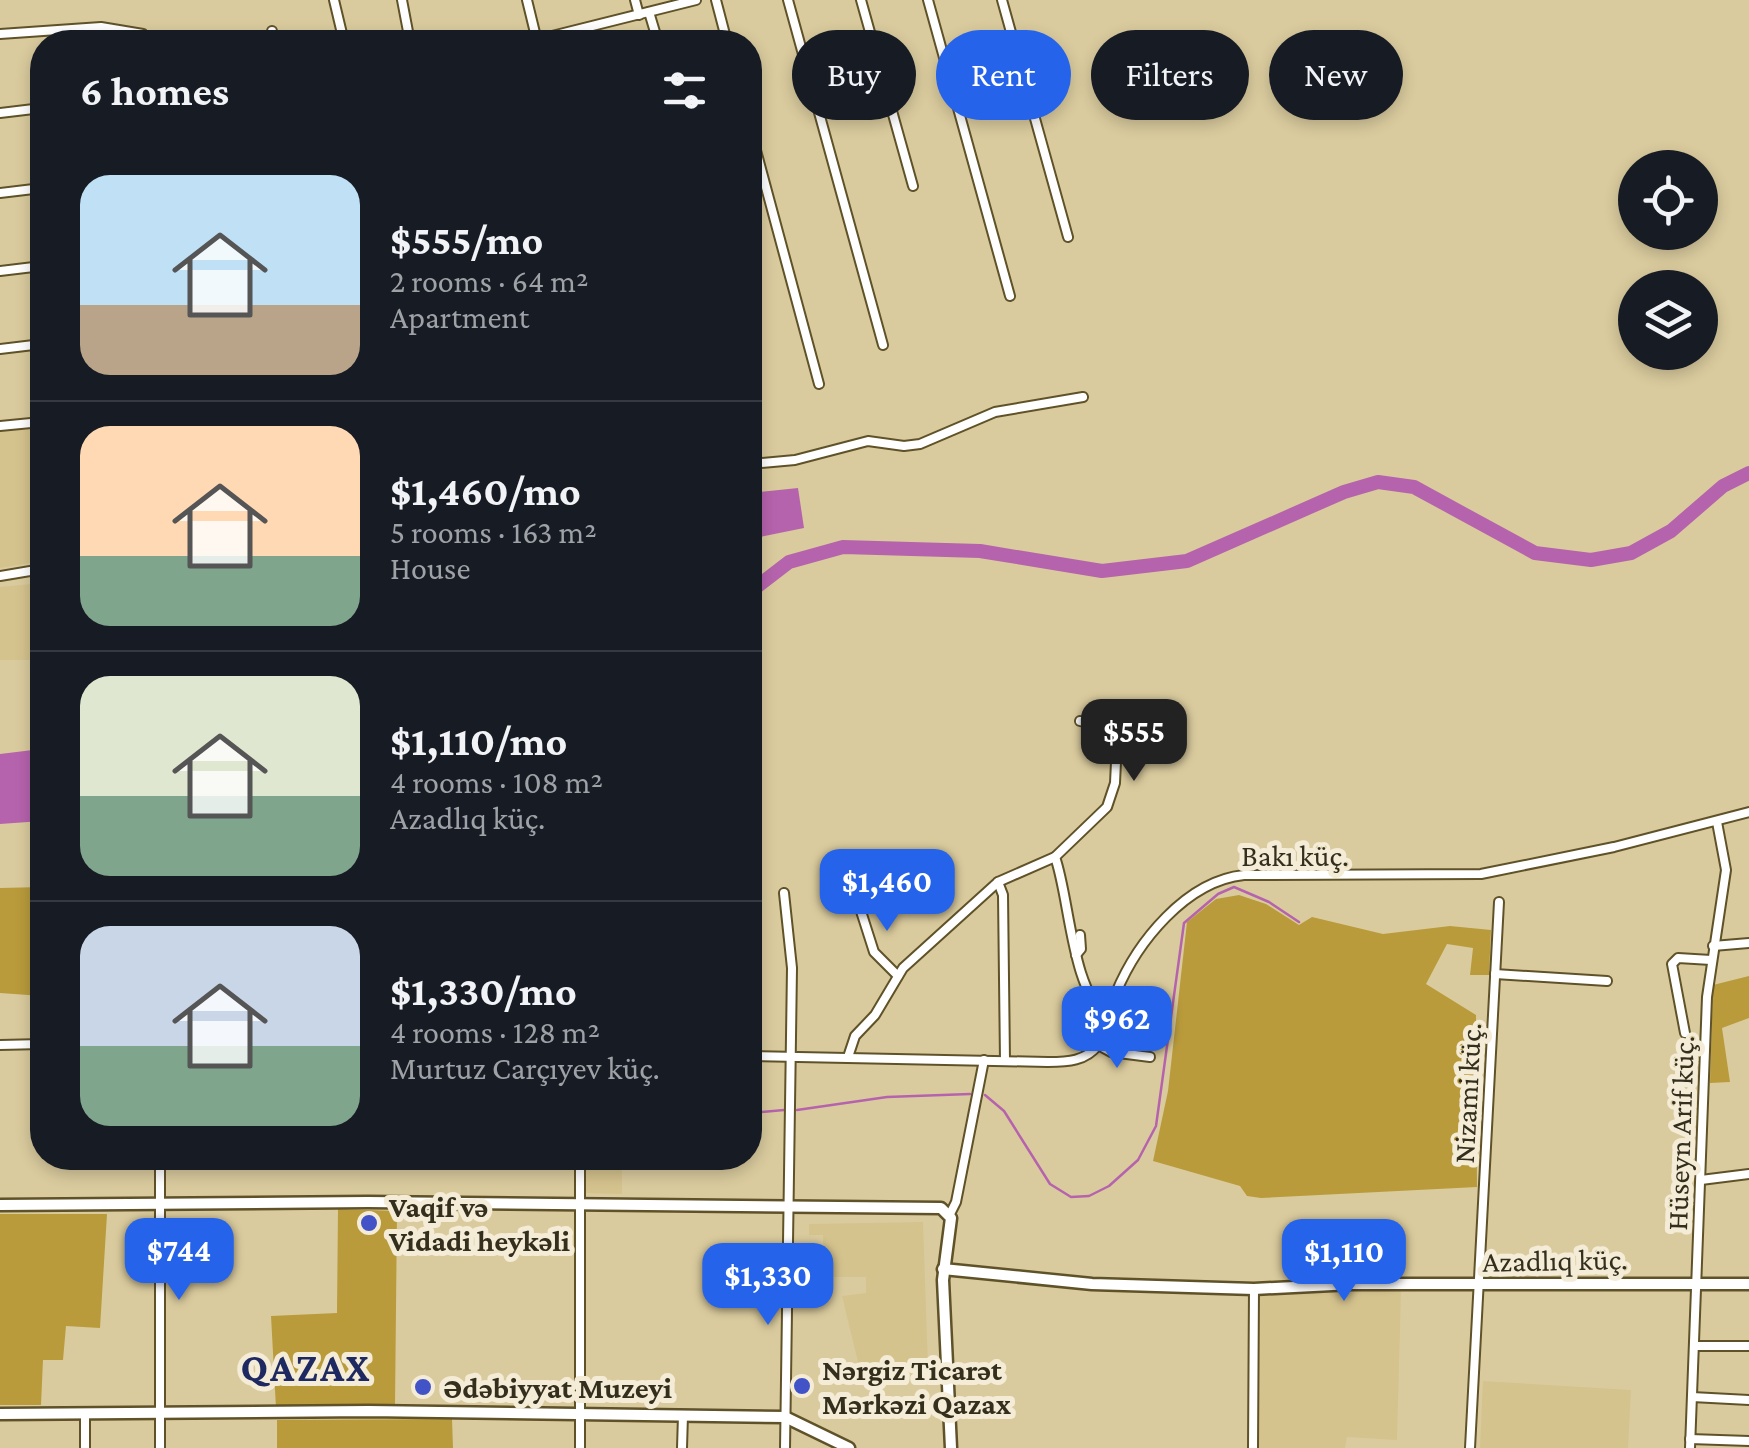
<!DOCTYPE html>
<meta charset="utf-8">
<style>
:root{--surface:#171b24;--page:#242831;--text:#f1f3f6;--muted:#9ea1a6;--line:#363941;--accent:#2563eb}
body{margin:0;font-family:"Crimson Pro",serif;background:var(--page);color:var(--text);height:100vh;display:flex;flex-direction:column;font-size:38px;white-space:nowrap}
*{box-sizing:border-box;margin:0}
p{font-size:32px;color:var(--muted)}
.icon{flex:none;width:55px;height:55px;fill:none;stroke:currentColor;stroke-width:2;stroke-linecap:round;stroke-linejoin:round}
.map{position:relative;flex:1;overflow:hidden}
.side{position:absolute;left:30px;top:30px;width:732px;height:1140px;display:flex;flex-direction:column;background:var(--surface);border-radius:40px;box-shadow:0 5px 15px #0003}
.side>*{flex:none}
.top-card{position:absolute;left:792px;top:30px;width:805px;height:90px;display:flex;gap:20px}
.fabs{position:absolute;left:1618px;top:150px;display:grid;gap:20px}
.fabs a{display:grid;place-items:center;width:100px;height:100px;border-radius:50%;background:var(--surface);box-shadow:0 5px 15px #0003;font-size:50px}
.price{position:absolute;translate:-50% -85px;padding:0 22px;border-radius:20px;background:var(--accent);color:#fff;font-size:32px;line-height:65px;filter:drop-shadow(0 2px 5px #0008)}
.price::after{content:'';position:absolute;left:50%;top:60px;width:30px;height:22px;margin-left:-15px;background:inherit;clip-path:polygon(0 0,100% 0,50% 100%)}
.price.selected{background:#222;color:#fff}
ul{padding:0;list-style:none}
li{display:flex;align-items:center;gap:30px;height:250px;padding:0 50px}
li+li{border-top:2px solid var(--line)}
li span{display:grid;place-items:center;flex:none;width:280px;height:200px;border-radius:30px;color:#555}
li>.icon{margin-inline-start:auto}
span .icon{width:120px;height:120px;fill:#fffc;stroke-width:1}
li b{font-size:42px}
h2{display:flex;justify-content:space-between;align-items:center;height:120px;padding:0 50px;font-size:42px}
.pill{padding:0 35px;border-radius:45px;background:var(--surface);box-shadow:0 5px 15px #0003;font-size:35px;line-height:90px}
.pill.selected{background:var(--accent);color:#fff}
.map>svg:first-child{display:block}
.built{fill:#d5c38e}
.green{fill:#b99b3c}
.water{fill:#b663ad}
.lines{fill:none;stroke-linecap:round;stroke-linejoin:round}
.stream{stroke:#b663ad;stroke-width:2.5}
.river{stroke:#b663ad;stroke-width:14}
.street-casing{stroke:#605228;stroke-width:12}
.secondary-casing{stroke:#605228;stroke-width:15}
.street{stroke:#fff;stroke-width:8}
.secondary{stroke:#fff;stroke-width:10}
.poi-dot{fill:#4153c7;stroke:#f4ecd6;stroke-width:4}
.labels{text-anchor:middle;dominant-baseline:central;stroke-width:10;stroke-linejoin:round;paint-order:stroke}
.street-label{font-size:30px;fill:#342e1c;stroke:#f4ecd6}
.poi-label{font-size:30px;font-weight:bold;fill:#342e1c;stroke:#f4ecd6;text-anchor:start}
.district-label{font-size:40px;font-weight:bold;letter-spacing:2.5px;fill:#1f2961;stroke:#f4ecd6}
</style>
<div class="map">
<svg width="1749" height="1448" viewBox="0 0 1749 1448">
<rect width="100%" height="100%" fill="#dacb9e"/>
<!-- built -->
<g class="built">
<polygon points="42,428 42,561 0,568 0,431"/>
<polygon points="42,583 42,660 0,660 0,587"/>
<polygon points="585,1158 622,1158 622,1194 585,1193"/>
<polygon points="923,1222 928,1366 860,1370 842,1296 866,1293 866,1277 824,1277 823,1235 809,1235 809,1224"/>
<polygon points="1339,1290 1401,1291 1397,1440 1347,1437 1345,1448 1257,1448 1259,1295"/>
<polygon points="1483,1381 1631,1390 1628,1448 1480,1448"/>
</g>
<!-- green -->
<g class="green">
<polygon points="42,887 42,996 0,993 0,888"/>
<polygon points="1239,895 1266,904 1299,925 1312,917 1383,934 1450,926 1491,930 1489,975 1470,975 1473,948 1447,944 1426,984 1476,1015 1477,1187 1261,1198 1247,1196 1240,1186 1153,1161 1168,1091 1187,922 1216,899"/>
<polygon points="1749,976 1749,1018 1722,1028 1730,1082 1710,1083 1713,985"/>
<polygon points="338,1209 397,1211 395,1406 276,1408 271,1316 337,1313"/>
<polygon points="0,1214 107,1214 100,1328 66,1326 63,1360 43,1360 41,1405 0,1405"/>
<polygon points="452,1419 453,1448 277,1448 277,1420"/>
</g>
<!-- water -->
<g class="water">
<polygon points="798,488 804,528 750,539 750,493"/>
<polygon points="41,749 42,821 0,824 0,754"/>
</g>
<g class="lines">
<!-- stream -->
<g class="stream">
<polyline points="985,1095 1004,1111 1050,1184 1071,1197 1089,1196 1109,1186 1138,1160 1156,1126 1184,923 1218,894 1234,887 1269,902 1299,922"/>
<polyline points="797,1110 887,1097 970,1094"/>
<polyline points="750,1113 784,1110"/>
</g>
<!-- river -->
<polyline class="river" points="750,592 789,562 843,547 980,551 1102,571 1187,561 1344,492 1378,482 1414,487 1535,553 1591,560 1631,553 1671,531 1723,486 1749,473"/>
<defs>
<g id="street">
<polyline points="334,0 344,42"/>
<polyline points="402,0 410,42"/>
<polyline points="527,0 537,41"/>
<polyline points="635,0 639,15"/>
<polyline points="716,0 727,42"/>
<polyline points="788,0 883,345"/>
<polyline points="861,0 913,186"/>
<polyline points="928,0 1010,296"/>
<polyline points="1002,0 1068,237"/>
<polyline points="649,12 658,42"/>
<polyline points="272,31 272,42"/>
<polyline points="0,34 101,27 143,34 149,42"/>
<polyline points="528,42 696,0"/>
<polyline points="41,109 42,126"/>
<polyline points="0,113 42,108"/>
<polyline points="750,128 819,384"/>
<polyline points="0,193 42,188"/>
<polyline points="0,271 42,266"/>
<polyline points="0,349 42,344"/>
<polyline points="0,426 31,423"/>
<polyline points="750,464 795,460 868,441 904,446 920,444 995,412 1083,397"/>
<polyline points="0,576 42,569"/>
<polyline points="1055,857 1107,807 1115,783 1117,741 1102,726 1080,721"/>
<polyline points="784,893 792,968 785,1448"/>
<polyline points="859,905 874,952 898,976"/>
<polyline points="1713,946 1749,943"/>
<polyline points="1076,955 1081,949 1080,935"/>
<polyline points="1495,974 1607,981"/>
<polyline points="1685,1033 1672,964 1678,958 1711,960"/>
<polyline points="0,1045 42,1044"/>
<polyline points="1098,1045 1111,1052 1150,1057"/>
<path d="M750,1056L1048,1062C1068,1062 1086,1061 1098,1045C1110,1031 1110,1009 1116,993C1137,942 1186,881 1244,875L1481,874L1614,847L1749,812"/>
<polyline points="848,1057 855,1036 875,1015 903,968 998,882"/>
<path d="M1005,1061L1003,895L998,882L1055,857C1070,899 1071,990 1108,1018"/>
<polyline points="580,1158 580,1448"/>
<polyline points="1701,1180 1749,1174"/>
<polyline points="950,1214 956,1202 984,1060"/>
<polyline points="1695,1346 1749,1346"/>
<polyline points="1692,1397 1749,1400"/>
<polyline points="1690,1439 1749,1441"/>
<polyline points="85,1448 85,1414"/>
<polyline points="160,1448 160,1158"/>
<polyline points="682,1448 683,1415"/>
<polyline points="1253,1448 1254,1289"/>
<polyline points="1470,1448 1499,902"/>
<polyline points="1690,1448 1707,997 1726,870 1717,822"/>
</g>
<g id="secondary">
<polyline points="0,1205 368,1202 941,1208 951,1218 943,1280 951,1448"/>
<polyline points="943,1269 1092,1284 1254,1289 1352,1284 1749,1284"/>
<polyline points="0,1414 369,1411 785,1417 849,1448"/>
</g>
</defs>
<!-- street casing -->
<use href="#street" class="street-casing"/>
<!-- secondary casing -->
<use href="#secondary" class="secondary-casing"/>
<!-- street -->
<use href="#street" class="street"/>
<!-- secondary -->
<use href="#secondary" class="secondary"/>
</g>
<!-- markers -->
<g class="poi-dot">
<circle cx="369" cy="1223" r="10"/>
<circle cx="802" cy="1386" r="10"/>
<circle cx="423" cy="1387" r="10"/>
</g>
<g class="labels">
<!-- street labels -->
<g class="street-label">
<text x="1295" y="855">Bakı küç.</text>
<text transform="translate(1467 1093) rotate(-87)">Nizami küç.</text>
<text transform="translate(1680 1133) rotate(-88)">Hüseyn Arif küç.</text>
<text transform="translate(1555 1260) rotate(-1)">Azadlıq küç.</text>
</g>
<!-- poi labels -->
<g class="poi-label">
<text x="389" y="1206">Vaqif və<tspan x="389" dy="34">Vidadi heykəli</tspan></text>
<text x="822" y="1369">Nərgiz Ticarət<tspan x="822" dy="34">Mərkəzi Qazax</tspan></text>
<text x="443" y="1387">Ədəbiyyat Muzeyi</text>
</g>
<!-- district labels -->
<g class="district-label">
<text x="306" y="1367">QAZAX</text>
</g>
</g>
</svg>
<div class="fabs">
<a><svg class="icon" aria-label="locate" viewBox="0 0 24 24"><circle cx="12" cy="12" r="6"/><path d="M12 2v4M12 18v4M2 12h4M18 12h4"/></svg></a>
<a><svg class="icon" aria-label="layers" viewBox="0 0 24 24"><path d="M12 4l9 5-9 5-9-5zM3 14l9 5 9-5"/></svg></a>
</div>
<b class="price selected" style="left:1134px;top:784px">$555</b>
<b class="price" style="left:887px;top:934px">$1,460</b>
<b class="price" style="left:1117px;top:1071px">$962</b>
<b class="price" style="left:179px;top:1303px">$744</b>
<b class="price" style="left:1344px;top:1304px">$1,110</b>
<b class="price" style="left:768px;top:1328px">$1,330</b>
<div class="top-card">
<a class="pill">Buy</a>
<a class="pill selected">Rent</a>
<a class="pill">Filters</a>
<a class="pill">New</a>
</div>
<section class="side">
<h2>6 homes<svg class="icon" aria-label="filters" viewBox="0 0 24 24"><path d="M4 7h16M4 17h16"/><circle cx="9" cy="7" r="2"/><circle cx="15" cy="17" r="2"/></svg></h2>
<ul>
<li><span style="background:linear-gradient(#bfe0f5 65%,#b9a48a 0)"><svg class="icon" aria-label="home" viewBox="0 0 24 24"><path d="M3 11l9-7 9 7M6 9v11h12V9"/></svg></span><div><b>$555/mo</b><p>2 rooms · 64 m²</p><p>Apartment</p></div></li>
<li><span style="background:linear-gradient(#ffd9b3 65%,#7fa58c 0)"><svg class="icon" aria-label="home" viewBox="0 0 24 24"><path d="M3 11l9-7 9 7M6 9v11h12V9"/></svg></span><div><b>$1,460/mo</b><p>5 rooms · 163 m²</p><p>House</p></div></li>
<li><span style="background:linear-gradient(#dfe7d0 60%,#7fa58c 0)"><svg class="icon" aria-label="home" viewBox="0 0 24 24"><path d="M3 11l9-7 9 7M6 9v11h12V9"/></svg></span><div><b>$1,110/mo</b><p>4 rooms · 108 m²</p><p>Azadlıq küç.</p></div></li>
<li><span style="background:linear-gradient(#c9d6e8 60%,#7fa58c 0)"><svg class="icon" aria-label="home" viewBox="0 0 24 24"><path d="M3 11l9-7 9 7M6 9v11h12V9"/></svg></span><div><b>$1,330/mo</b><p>4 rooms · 128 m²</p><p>Murtuz Carçıyev küç.</p></div></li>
</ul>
</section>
</div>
